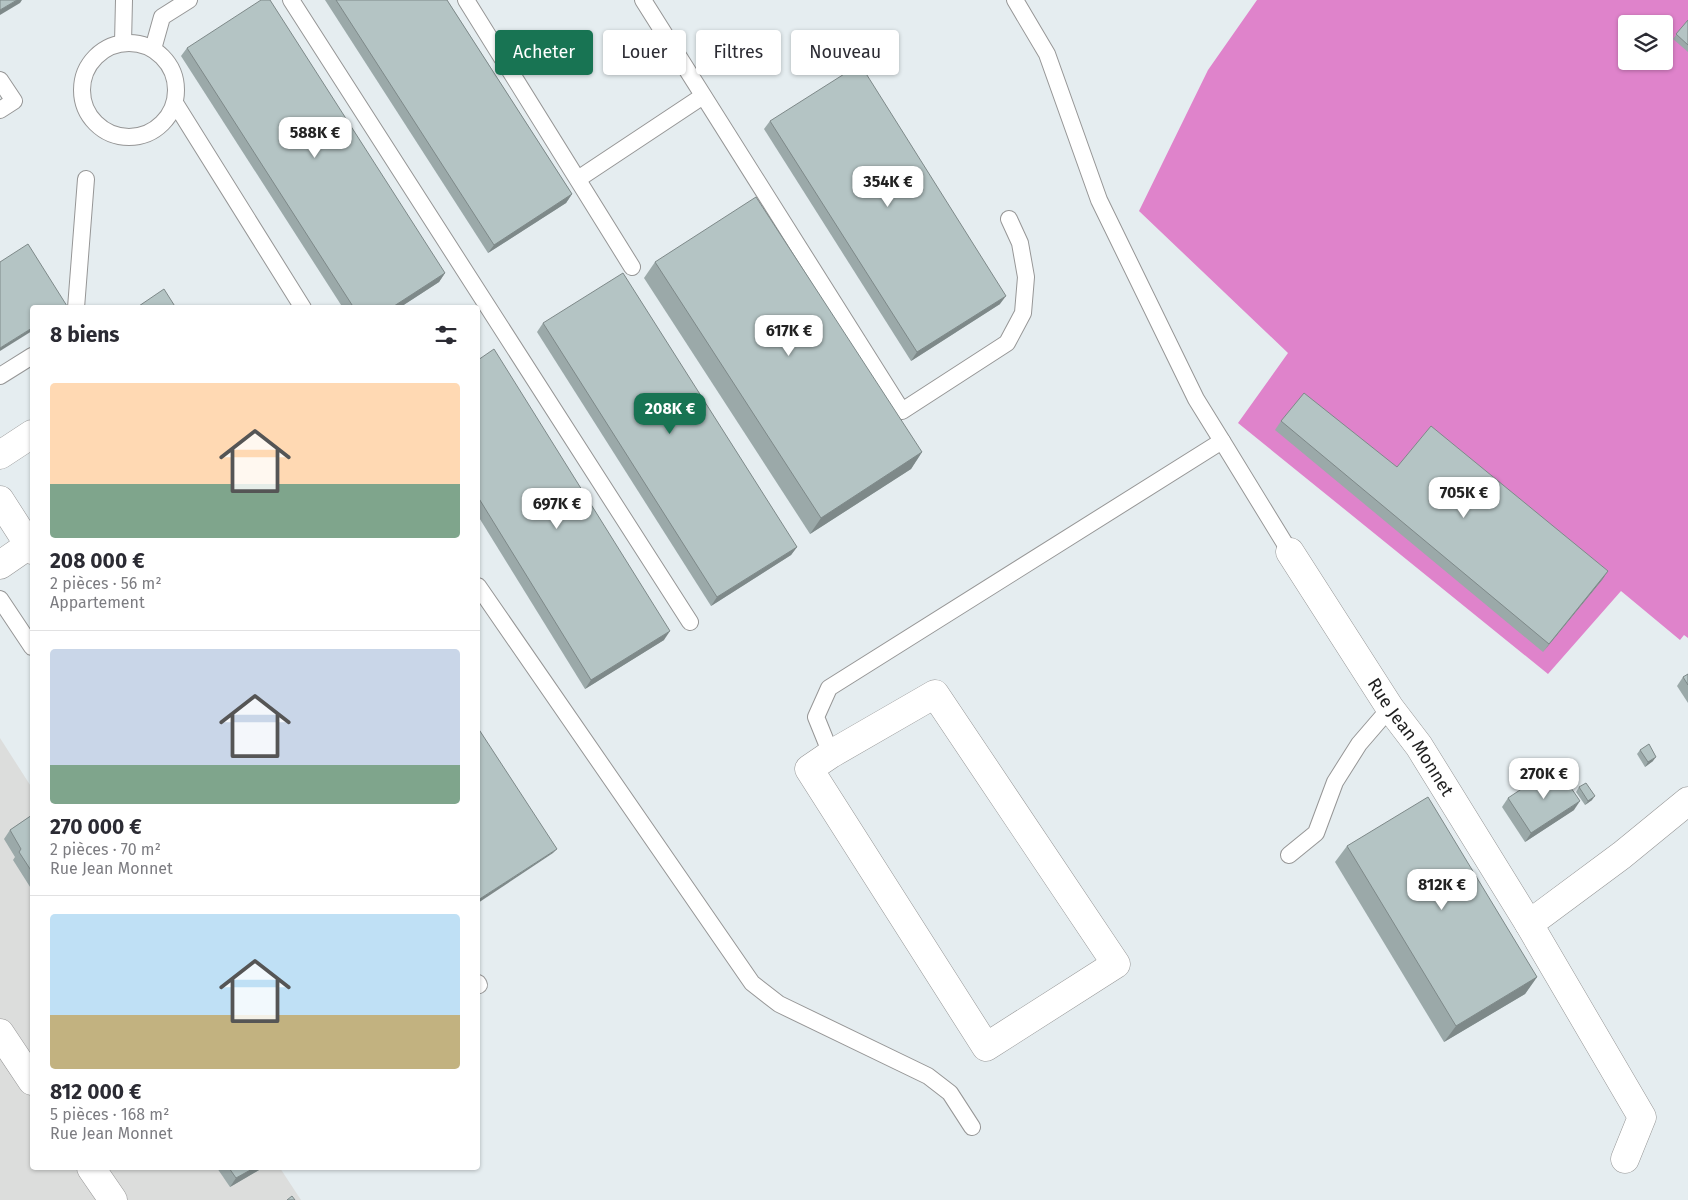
<!DOCTYPE html>
<html lang="fr">
<meta charset="utf-8">
<style>
:root{--surface:#fff;--page:#f2f2f3;--text:#2b2b33;--muted:#7c7c81;--line:#e1e1e2;--accent:#187453}
body{margin:0;font-family:"Fira Sans",sans-serif;background:var(--page);color:var(--text);height:100vh;display:flex;flex-direction:column;font-size:19px;white-space:nowrap}
*{box-sizing:border-box;margin:0}
p{font-size:16px;color:var(--muted)}
.icon{flex:none;width:28px;height:28px;fill:none;stroke:currentColor;stroke-width:2;stroke-linecap:round;stroke-linejoin:round}
.map{position:relative;flex:1;overflow:hidden}
.side{position:absolute;left:30px;top:305px;width:450px;height:865px;display:flex;flex-direction:column;background:var(--surface);border-radius:5px;box-shadow:0 1px 4px #0004}
.side>*{flex:none}
.hud{position:absolute;left:495px;top:30px;width:475px;height:45px;display:flex;gap:10px}
.controls{position:absolute;left:1618px;top:15px;display:grid;gap:10px}
.controls a{display:grid;place-items:center;width:55px;height:55px;border-radius:5px;background:var(--surface);box-shadow:0 1px 4px #0004;font-size:25px}
.price{position:absolute;translate:-50% -42px;padding:0 11px;border-radius:10px;background:#fff;color:#222;font-size:16px;line-height:32px;filter:drop-shadow(0 1px 2px #0008)}
.price::after{content:'';position:absolute;left:50%;top:30px;width:15px;height:11px;margin-left:-8px;background:inherit;clip-path:polygon(0 0,100% 0,50% 100%)}
.price.selected{background:var(--accent);color:#fff}
ul{padding:0;list-style:none}
li{display:grid;align-content:center;gap:10px;height:265px;padding:0 20px}
li+li{border-top:1px solid var(--line)}
li span{display:grid;place-items:center;height:155px;border-radius:5px;color:#555}
li>.icon{margin-inline-start:auto}
span .icon{width:90px;height:90px;fill:#fffc;stroke-width:1}
li b{font-size:21px}
h2{display:flex;justify-content:space-between;align-items:center;height:60px;padding:0 20px;font-size:21px}
.tag{padding:0 18px;border-radius:5px;background:var(--surface);box-shadow:0 1px 4px #0004;font-size:18px;line-height:45px}
.tag.selected{background:var(--accent);color:#fff}
.map>svg:first-child{display:block}
.residential{fill:#dcdddc}
.pitch{fill:#df83cb;fill-rule:evenodd}
.lines{fill:none;stroke-linecap:round;stroke-linejoin:round}
.service-casing{stroke:#969696;stroke-width:18}
.minor-casing{stroke:#969696;stroke-width:29}
.service{stroke:#fff;stroke-width:16}
.minor{stroke:#fff;stroke-width:28}
.wall{fill:#9ba9a9}
.shaded-wall{fill:#7e8989}
.building{fill:#b4c4c4;stroke:#7e8989}
.labels{text-anchor:middle;dominant-baseline:central;stroke-width:4;stroke-linejoin:round;paint-order:stroke}
.street-label{font-size:18px;fill:#1f1f1f;stroke:#fff}
</style>
<div class="map">
<svg width="1688" height="1200" viewBox="0 0 1688 1200">
<rect width="100%" height="100%" fill="#e5edf0"/>
<!-- residential -->
<polygon class="residential" points="0,738 32,788 32,1168 280,1168 301,1200 0,1200"/>
<!-- pitch -->
<path class="pitch" d="M1257,0H1688V638L1684,635L1680,640L1621,591L1548,674L1238,423L1288,353L1139,211L1208,70ZM1626,24H1664V61H1626Z"/>
<g class="lines">
<defs>
<g id="service">
<polyline points="291,0 690,622"/>
<polyline points="466,0 632,267"/>
<polyline points="643,0 902,411 1007,343 1023,313 1026,277 1020,243 1009,219"/>
<polyline points="1015,0 1047,54 1099,200 1196,399 1222,441"/>
<circle cx="129" cy="90" r="47"/>
<polyline points="123,43 124,0"/>
<polyline points="153,49 162,17 189,0"/>
<polyline points="0,80 14,101 0,110"/>
<polyline points="175,103 303,308"/>
<polyline points="578,179 703,96"/>
<polyline points="76,308 86,179"/>
<polyline points="0,376 32,356"/>
<polyline points="478,586 752,983 779,1004 928,1076 950,1093 972,1127"/>
<polyline points="0,599 32,647"/>
<polyline points="831,754 816,717 829,688 1222,441 1290,552"/>
<polyline points="1289,855 1316,833 1335,782 1359,744 1390,708"/>
<polyline points="478,983 479,985"/>
</g>
<g id="minor">
<polyline points="0,455 32,434"/>
<polyline points="0,500 32,550"/>
<path id="s1" d="M1290,552L1390,708L1419,746L1529,924"/>
<polyline points="0,565 29,545"/>
<polygon points="935,694 1116,964 986,1047 809,769 831,754"/>
<polyline points="0,1033 32,1081"/>
<polyline points="1625,1159 1642,1117 1529,924 1622,855 1688,801"/>
<polyline points="91,1168 113,1200"/>
</g>
</defs>
<!-- service casing -->
<use href="#service" class="service-casing"/>
<!-- minor casing -->
<use href="#minor" class="minor-casing"/>
<!-- service -->
<use href="#service" class="service"/>
<!-- minor -->
<use href="#minor" class="minor"/>
</g>
<!-- wall -->
<g class="wall">
<polygon points="325,0 447,0 572,194 566,203 488,253"/>
<polygon points="1688,20 1688,52 1673,39"/>
<polygon points="187,48 445,273 439,282 399,308 343,308 181,56"/>
<polygon points="770,121 1000,304 911,361 764,129"/>
<polygon points="655,262 922,452 911,469 810,534 644,278"/>
<polygon points="543,323 797,547 791,555 711,606 537,332"/>
<polygon points="478,360 664,640 585,689 478,516"/>
<polygon points="1281,421 1397,467 1608,571 1602,580 1543,652 1275,430"/>
<polygon points="1688,674 1688,703 1677,686 1683,677"/>
<polygon points="1640,750 1653,761 1645,767 1637,754"/>
<polygon points="1579,787 1592,800 1585,805 1576,792"/>
<polygon points="1508,798 1574,810 1525,842 1502,807"/>
<polygon points="32,815 32,890 13,860 15,857 4,839 10,830"/>
<polygon points="1347,846 1537,977 1525,994 1444,1042 1335,862"/>
<polygon points="217,1168 260,1168 259,1170 230,1187"/>
</g>
<!-- shaded-wall -->
<g class="shaded-wall">
<polygon points="17,0 22,0 20,3 0,15 0,10"/>
<polygon points="572,194 566,203 488,253 494,245"/>
<polygon points="445,273 439,282 399,308 391,308"/>
<polygon points="1006,296 1000,304 911,361 917,352"/>
<polygon points="32,328 32,331 0,351 0,348"/>
<polygon points="922,452 911,469 810,534 821,518"/>
<polygon points="797,547 791,555 711,606 717,597"/>
<polygon points="1608,571 1602,580 1543,652 1549,644"/>
<polygon points="670,631 664,640 585,689 591,680"/>
<polygon points="1656,757 1653,761 1645,767 1648,762"/>
<polygon points="1595,796 1592,800 1585,805 1588,801"/>
<polygon points="1580,801 1574,810 1525,842 1531,833"/>
<polygon points="557,849 553,853 478,903 478,900"/>
<polygon points="1537,977 1525,994 1444,1042 1456,1026"/>
<polygon points="254,1168 260,1168 259,1170 230,1187 236,1178"/>
</g>
<!-- building -->
<g class="building">
<polygon points="0,0 17,0 0,10"/>
<polygon points="261,0 270,0 445,273 391,308 354,308 187,48"/>
<polygon points="336,0 447,0 572,194 494,245"/>
<polygon points="1688,20 1688,45 1676,34"/>
<polygon points="860,64 1006,296 917,352 770,121"/>
<polygon points="756,197 922,452 821,518 655,262"/>
<polygon points="28,244 67,306 65,308 32,308 32,328 0,348 0,262"/>
<polygon points="623,273 797,547 717,597 543,323"/>
<polygon points="164,289 176,308 136,308"/>
<polygon points="494,349 670,631 591,680 478,497 478,360"/>
<polygon points="1304,393 1397,467 1431,426 1608,571 1549,644 1281,421"/>
<polygon points="1688,674 1688,685 1683,677"/>
<polygon points="478,728 557,849 478,900"/>
<polygon points="1649,744 1656,757 1648,762 1640,750"/>
<polygon points="1556,766 1580,801 1531,833 1508,798"/>
<polygon points="1586,783 1595,796 1588,801 1579,787"/>
<polygon points="1428,797 1537,977 1456,1026 1347,846"/>
<polygon points="32,815 32,872 19,852 21,849 10,830"/>
<polygon points="229,1168 254,1168 236,1178"/>
<polygon points="292,1196 295,1200 287,1200"/>
</g>
<g class="labels">
<!-- street labels -->
<g class="street-label">
<text stroke="none"><textPath href="#s1" startOffset="221">Rue Jean Monnet</textPath></text>
</g>
</g>
</svg>
<div class="controls">
<a><svg class="icon" aria-label="layers" viewBox="0 0 24 24"><path d="M12 4l9 5-9 5-9-5zM3 14l9 5 9-5"/></svg></a>
</div>
<b class="price" style="left:315px;top:159px">588K €</b>
<b class="price" style="left:888px;top:208px">354K €</b>
<b class="price" style="left:789px;top:357px">617K €</b>
<b class="price selected" style="left:670px;top:435px">208K €</b>
<b class="price" style="left:1464px;top:519px">705K €</b>
<b class="price" style="left:557px;top:530px">697K €</b>
<b class="price" style="left:1544px;top:800px">270K €</b>
<b class="price" style="left:1442px;top:911px">812K €</b>
<div class="hud">
<a class="tag selected">Acheter</a>
<a class="tag">Louer</a>
<a class="tag">Filtres</a>
<a class="tag">Nouveau</a>
</div>
<section class="side">
<h2>8 biens<svg class="icon" aria-label="filters" viewBox="0 0 24 24"><path d="M4 7h16M4 17h16"/><circle cx="9" cy="7" r="2"/><circle cx="15" cy="17" r="2"/></svg></h2>
<ul>
<li><span style="background:linear-gradient(#ffd9b3 65%,#7fa58c 0)"><svg class="icon" aria-label="home" viewBox="0 0 24 24"><path d="M3 11l9-7 9 7M6 9v11h12V9"/></svg></span><div><b>208 000 €</b><p>2 pièces · 56 m²</p><p>Appartement</p></div></li>
<li><span style="background:linear-gradient(#c9d6e8 75%,#7fa58c 0)"><svg class="icon" aria-label="home" viewBox="0 0 24 24"><path d="M3 11l9-7 9 7M6 9v11h12V9"/></svg></span><div><b>270 000 €</b><p>2 pièces · 70 m²</p><p>Rue Jean Monnet</p></div></li>
<li><span style="background:linear-gradient(#bfe0f5 65%,#c2b280 0)"><svg class="icon" aria-label="home" viewBox="0 0 24 24"><path d="M3 11l9-7 9 7M6 9v11h12V9"/></svg></span><div><b>812 000 €</b><p>5 pièces · 168 m²</p><p>Rue Jean Monnet</p></div></li>
</ul>
</section>
</div>
